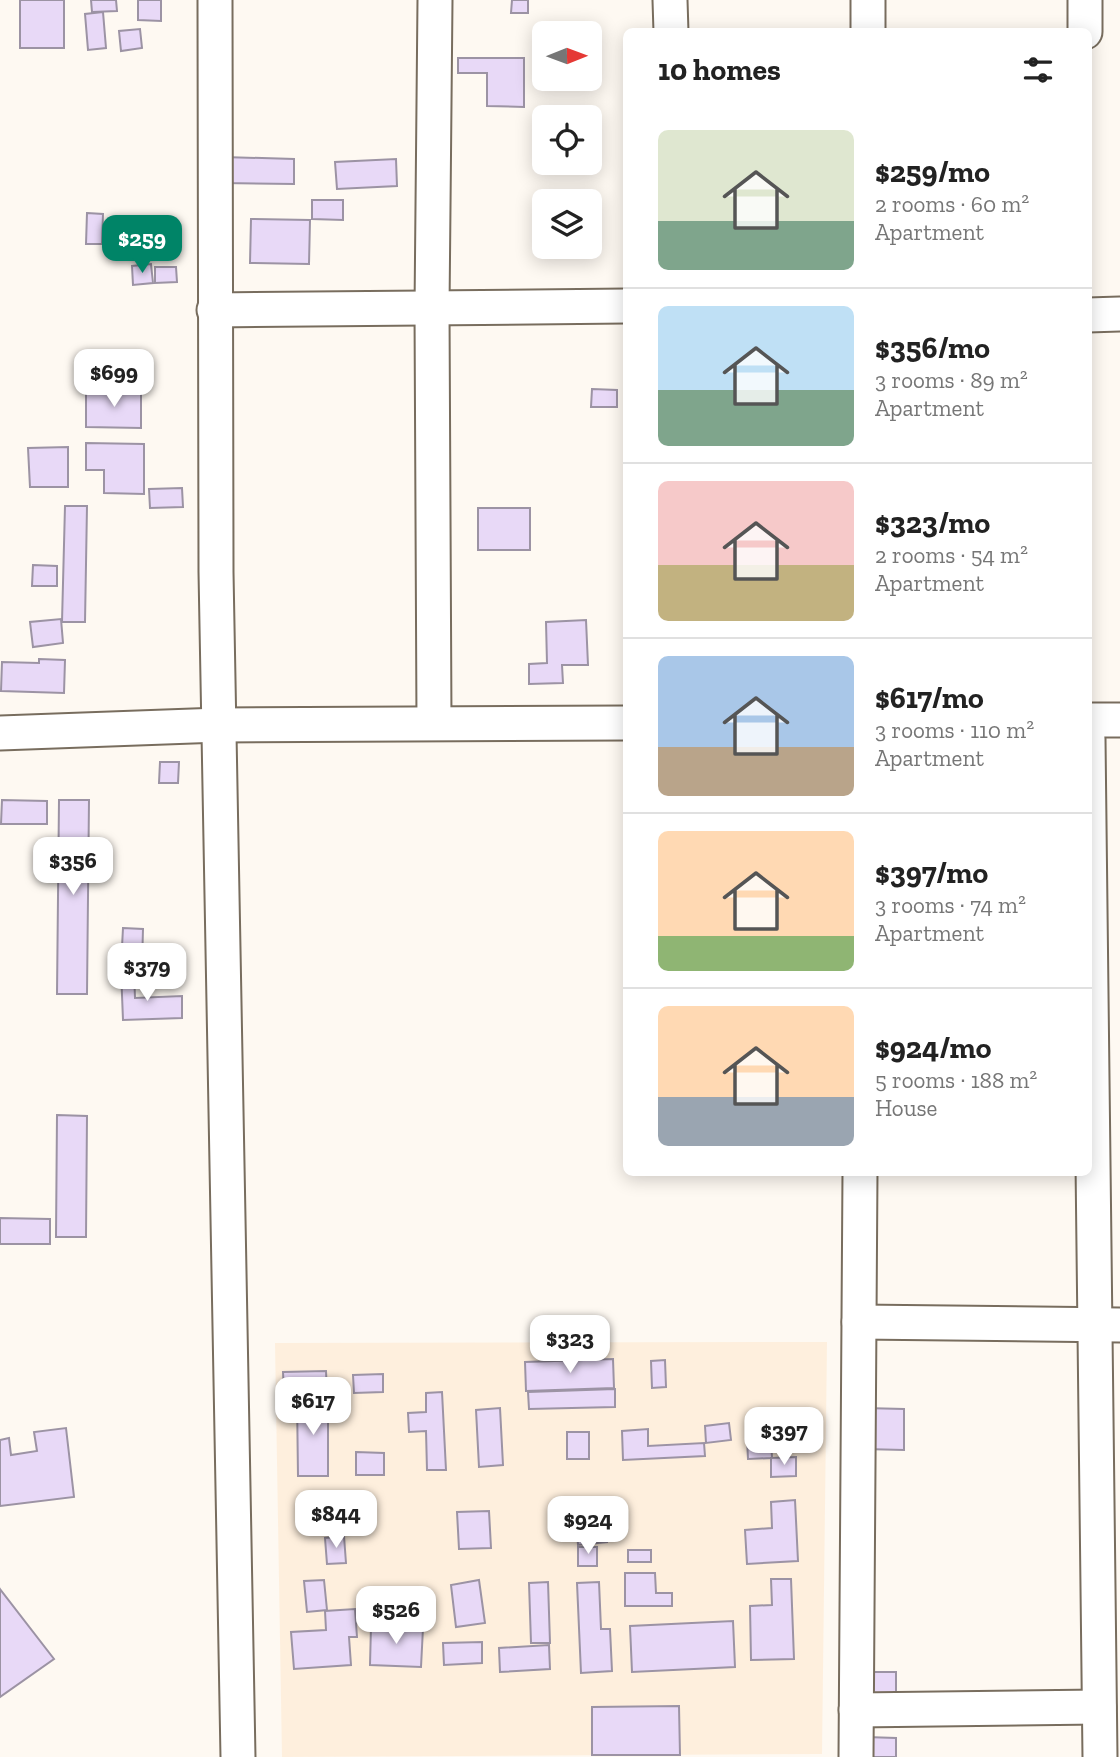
<!DOCTYPE html>
<meta charset="utf-8">
<style>
:root{--surface:#fff;--page:#f6f6f6;--text:#222;--muted:#767676;--line:#e0e0e0;--accent:#008467}
body{margin:0;font-family:"Zilla Slab",serif;background:var(--page);color:var(--text);height:100vh;display:flex;flex-direction:column;font-size:26px;white-space:nowrap}
*{box-sizing:border-box;margin:0}
p{font-size:23px;color:var(--muted)}
.icon{flex:none;width:38px;height:38px;fill:none;stroke:currentColor;stroke-width:2;stroke-linecap:round;stroke-linejoin:round}
.map{position:relative;flex:1;overflow:hidden}
.side{position:absolute;left:623px;top:28px;width:469px;height:1148px;display:flex;flex-direction:column;background:var(--surface);border-radius:10px;box-shadow:0 4px 18px #0003}
.side>*{flex:none}
.needle{width:46px;rotate:89deg}
.tools{position:absolute;left:532px;top:21px;display:grid;gap:14px}
.tools a{display:grid;place-items:center;width:70px;height:70px;border-radius:10px;background:var(--surface);box-shadow:0 4px 18px #0003;font-size:35px}
.price{position:absolute;translate:-50% -60px;padding:0 16px;border-radius:14px;background:#fff;color:#222;font-size:23px;line-height:46px;filter:drop-shadow(0 2px 4px #0008)}
.price::after{content:'';position:absolute;left:50%;top:42px;width:21px;height:16px;margin-left:-10px;background:inherit;clip-path:polygon(0 0,100% 0,50% 100%)}
.price.on{background:var(--accent);color:#fff}
ul{padding:0;list-style:none}
li{display:flex;align-items:center;gap:21px;height:175px;padding:0 35px}
li+li{border-top:2px solid var(--line)}
li span{display:grid;place-items:center;flex:none;width:196px;height:140px;border-radius:10px;color:#555}
li>.icon{margin-inline-start:auto}
span .icon{width:84px;height:84px;fill:#fffc;stroke-width:1}
li b{font-size:30px}
h2{display:flex;justify-content:space-between;align-items:center;height:84px;padding:0 35px;font-size:30px}
.map>svg:first-child{display:block}
.built{fill:#feefdd}
.building{fill:#e8d9f7;stroke:#9c93a4;stroke-width:2}
.lines{fill:none;stroke-linecap:round;stroke-linejoin:round}
.street-casing{stroke:#786d5e;stroke-width:37}
.street{stroke:#fff;stroke-width:33}
</style>
<div class="map">
<svg width="1120" height="1757" viewBox="0 0 1120 1757">
<rect width="100%" height="100%" fill="#fef9f2"/>
<!-- built -->
<polygon class="built" points="827,1342 822,1754 282,1757 275,1343"/>
<!-- building -->
<g class="building">
<rect x="20" y="0" width="44" height="48"/>
<polygon points="91,0 116,0 117,11 92,12"/>
<polygon points="138,0 161,0 161,21 138,20"/>
<polygon points="512,0 528,0 528,13 511,13"/>
<polygon points="103,12 106,48 88,50 85,14"/>
<polygon points="140,29 142,48 121,51 119,31"/>
<polygon points="458,58 524,58 524,107 487,106 487,73 458,73"/>
<polygon points="223,157 294,159 294,184 222,183"/>
<polygon points="396,159 397,186 337,189 335,162"/>
<polygon points="312,200 343,200 343,220 312,219"/>
<polygon points="87,213 103,214 102,244 86,244"/>
<polygon points="251,219 310,220 309,264 250,263"/>
<polygon points="151,264 153,283 133,285 132,266"/>
<polygon points="155,267 176,267 177,282 155,283"/>
<polygon points="592,389 617,390 617,407 591,407"/>
<polygon points="86,391 141,391 141,428 86,427"/>
<polygon points="86,443 144,444 144,494 104,493 104,470 86,470"/>
<polygon points="68,447 68,487 30,487 28,448"/>
<polygon points="182,488 183,507 150,508 149,489"/>
<polygon points="65,506 87,506 85,622 62,622"/>
<rect x="478" y="508" width="52" height="42"/>
<polygon points="33,565 57,566 57,586 32,586"/>
<polygon points="61,619 63,643 33,647 30,622"/>
<polygon points="586,620 588,665 562,665 563,683 529,684 529,664 547,663 546,622"/>
<polygon points="39,659 65,660 64,693 1,691 2,662 39,663"/>
<polygon points="160,762 179,762 178,783 159,783"/>
<polygon points="2,800 47,801 47,824 1,824"/>
<polygon points="59,800 89,800 87,994 57,994"/>
<polygon points="123,928 143,929 142,966 121,966"/>
<polygon points="121,970 134,970 135,998 182,996 182,1018 123,1020"/>
<polygon points="57,1115 87,1116 86,1237 56,1237"/>
<polygon points="0,1218 50,1219 50,1244 0,1244"/>
<polygon points="613,1359 614,1388 526,1391 525,1362"/>
<polygon points="665,1360 666,1387 652,1388 651,1361"/>
<polygon points="326,1371 327,1393 284,1394 283,1372"/>
<polygon points="383,1374 383,1392 354,1393 353,1375"/>
<polygon points="615,1389 615,1407 529,1409 528,1392"/>
<polygon points="442,1392 446,1470 427,1470 426,1431 409,1432 408,1413 426,1412 426,1393"/>
<polygon points="297,1398 328,1398 328,1476 298,1476"/>
<polygon points="500,1408 503,1465 479,1467 476,1410"/>
<polygon points="864,1408 904,1409 904,1450 864,1449"/>
<polygon points="729,1423 731,1440 706,1443 705,1426"/>
<polygon points="66,1428 74,1497 0,1506 0,1440 9,1438 11,1455 37,1451 34,1432"/>
<polygon points="648,1429 648,1446 704,1443 705,1456 623,1460 622,1431"/>
<rect x="567" y="1432" width="22" height="27"/>
<polygon points="771,1438 772,1458 748,1459 747,1439"/>
<polygon points="356,1452 384,1453 384,1475 356,1475"/>
<polygon points="796,1457 796,1476 771,1477 771,1458"/>
<polygon points="795,1500 798,1561 747,1564 745,1530 772,1528 771,1502"/>
<polygon points="344,1502 345,1518 304,1522 303,1505"/>
<polygon points="489,1511 491,1548 459,1549 457,1512"/>
<polygon points="605,1515 607,1542 578,1545 576,1517"/>
<polygon points="344,1536 346,1563 327,1564 325,1538"/>
<rect x="578" y="1547" width="19" height="19"/>
<rect x="628" y="1550" width="23" height="12"/>
<polygon points="625,1573 655,1573 656,1593 672,1593 672,1606 625,1606"/>
<polygon points="771,1579 791,1579 794,1659 751,1660 750,1606 772,1605"/>
<polygon points="324,1580 327,1610 307,1612 304,1581"/>
<polygon points="479,1580 485,1623 456,1627 451,1585"/>
<polygon points="548,1582 550,1643 531,1643 529,1583"/>
<polygon points="599,1582 601,1629 610,1629 612,1671 581,1673 577,1583"/>
<polygon points="0,1589 54,1659 0,1697"/>
<polygon points="355,1609 357,1637 349,1637 351,1665 294,1669 291,1632 326,1630 325,1611"/>
<polygon points="733,1621 735,1667 632,1672 630,1626"/>
<polygon points="371,1626 423,1628 421,1667 370,1665"/>
<polygon points="482,1642 482,1663 444,1665 443,1643"/>
<polygon points="549,1645 550,1669 500,1672 499,1648"/>
<polygon points="862,1672 896,1672 896,1702 862,1701"/>
<polygon points="679,1706 680,1755 592,1755 592,1707"/>
<polygon points="866,1737 896,1738 896,1757 866,1757"/>
</g>
<g class="lines">
<defs>
<g id="street">
<polyline points="215,0 216,572 238,1757"/>
<polyline points="670,0 671,32"/>
<polyline points="868,32 868,0"/>
<polyline points="1085,32 1085,0"/>
<polyline points="214,310 626,306"/>
<polyline points="1088,315 1120,314"/>
<polyline points="1088,720 1120,720"/>
<polyline points="434,722 432,309 435,0"/>
<polyline points="0,733 220,725 626,723"/>
<polyline points="1088,739 1100,1757"/>
<polyline points="859,1322 1120,1325"/>
<polyline points="856,1710 1099,1707"/>
<polyline points="856,1757 860,1172"/>
</g>
</defs>
<!-- street casing -->
<use href="#street" class="street-casing"/>
<!-- street -->
<use href="#street" class="street"/>
</g>
</svg>
<div class="tools">
<a><svg class="needle" viewBox="-14 -14 28 28"><path d="M0-13l5 13h-10z" fill="#e53935"/><path d="M0 13l5-13h-10z" fill="#767676"/></svg></a>
<a><svg class="icon" aria-label="locate" viewBox="0 0 24 24"><circle cx="12" cy="12" r="6"/><path d="M12 2v4M12 18v4M2 12h4M18 12h4"/></svg></a>
<a><svg class="icon" aria-label="layers" viewBox="0 0 24 24"><path d="M12 4l9 5-9 5-9-5zM3 14l9 5 9-5"/></svg></a>
</div>
<b class="price on" style="left:142px;top:275px">$259</b>
<b class="price" style="left:114px;top:409px">$699</b>
<b class="price" style="left:73px;top:897px">$356</b>
<b class="price" style="left:147px;top:1003px">$379</b>
<b class="price" style="left:570px;top:1375px">$323</b>
<b class="price" style="left:313px;top:1437px">$617</b>
<b class="price" style="left:784px;top:1467px">$397</b>
<b class="price" style="left:336px;top:1550px">$844</b>
<b class="price" style="left:588px;top:1556px">$924</b>
<b class="price" style="left:396px;top:1646px">$526</b>
<section class="side">
<h2>10 homes<svg class="icon" aria-label="filters" viewBox="0 0 24 24"><path d="M4 7h16M4 17h16"/><circle cx="9" cy="7" r="2"/><circle cx="15" cy="17" r="2"/></svg></h2>
<ul>
<li><span style="background:linear-gradient(#dfe7d0 65%,#7fa58c 0)"><svg class="icon" aria-label="home" viewBox="0 0 24 24"><path d="M3 11l9-7 9 7M6 9v11h12V9"/></svg></span><div><b>$259/mo</b><p>2 rooms · 60 m²</p><p>Apartment</p></div></li>
<li><span style="background:linear-gradient(#bfe0f5 60%,#7fa58c 0)"><svg class="icon" aria-label="home" viewBox="0 0 24 24"><path d="M3 11l9-7 9 7M6 9v11h12V9"/></svg></span><div><b>$356/mo</b><p>3 rooms · 89 m²</p><p>Apartment</p></div></li>
<li><span style="background:linear-gradient(#f6c9c9 60%,#c2b280 0)"><svg class="icon" aria-label="home" viewBox="0 0 24 24"><path d="M3 11l9-7 9 7M6 9v11h12V9"/></svg></span><div><b>$323/mo</b><p>2 rooms · 54 m²</p><p>Apartment</p></div></li>
<li><span style="background:linear-gradient(#a9c7e8 65%,#b9a48a 0)"><svg class="icon" aria-label="home" viewBox="0 0 24 24"><path d="M3 11l9-7 9 7M6 9v11h12V9"/></svg></span><div><b>$617/mo</b><p>3 rooms · 110 m²</p><p>Apartment</p></div></li>
<li><span style="background:linear-gradient(#ffd9b3 75%,#8fb573 0)"><svg class="icon" aria-label="home" viewBox="0 0 24 24"><path d="M3 11l9-7 9 7M6 9v11h12V9"/></svg></span><div><b>$397/mo</b><p>3 rooms · 74 m²</p><p>Apartment</p></div></li>
<li><span style="background:linear-gradient(#ffd9b3 65%,#9aa5b1 0)"><svg class="icon" aria-label="home" viewBox="0 0 24 24"><path d="M3 11l9-7 9 7M6 9v11h12V9"/></svg></span><div><b>$924/mo</b><p>5 rooms · 188 m²</p><p>House</p></div></li>
</ul>
</section>
</div>
